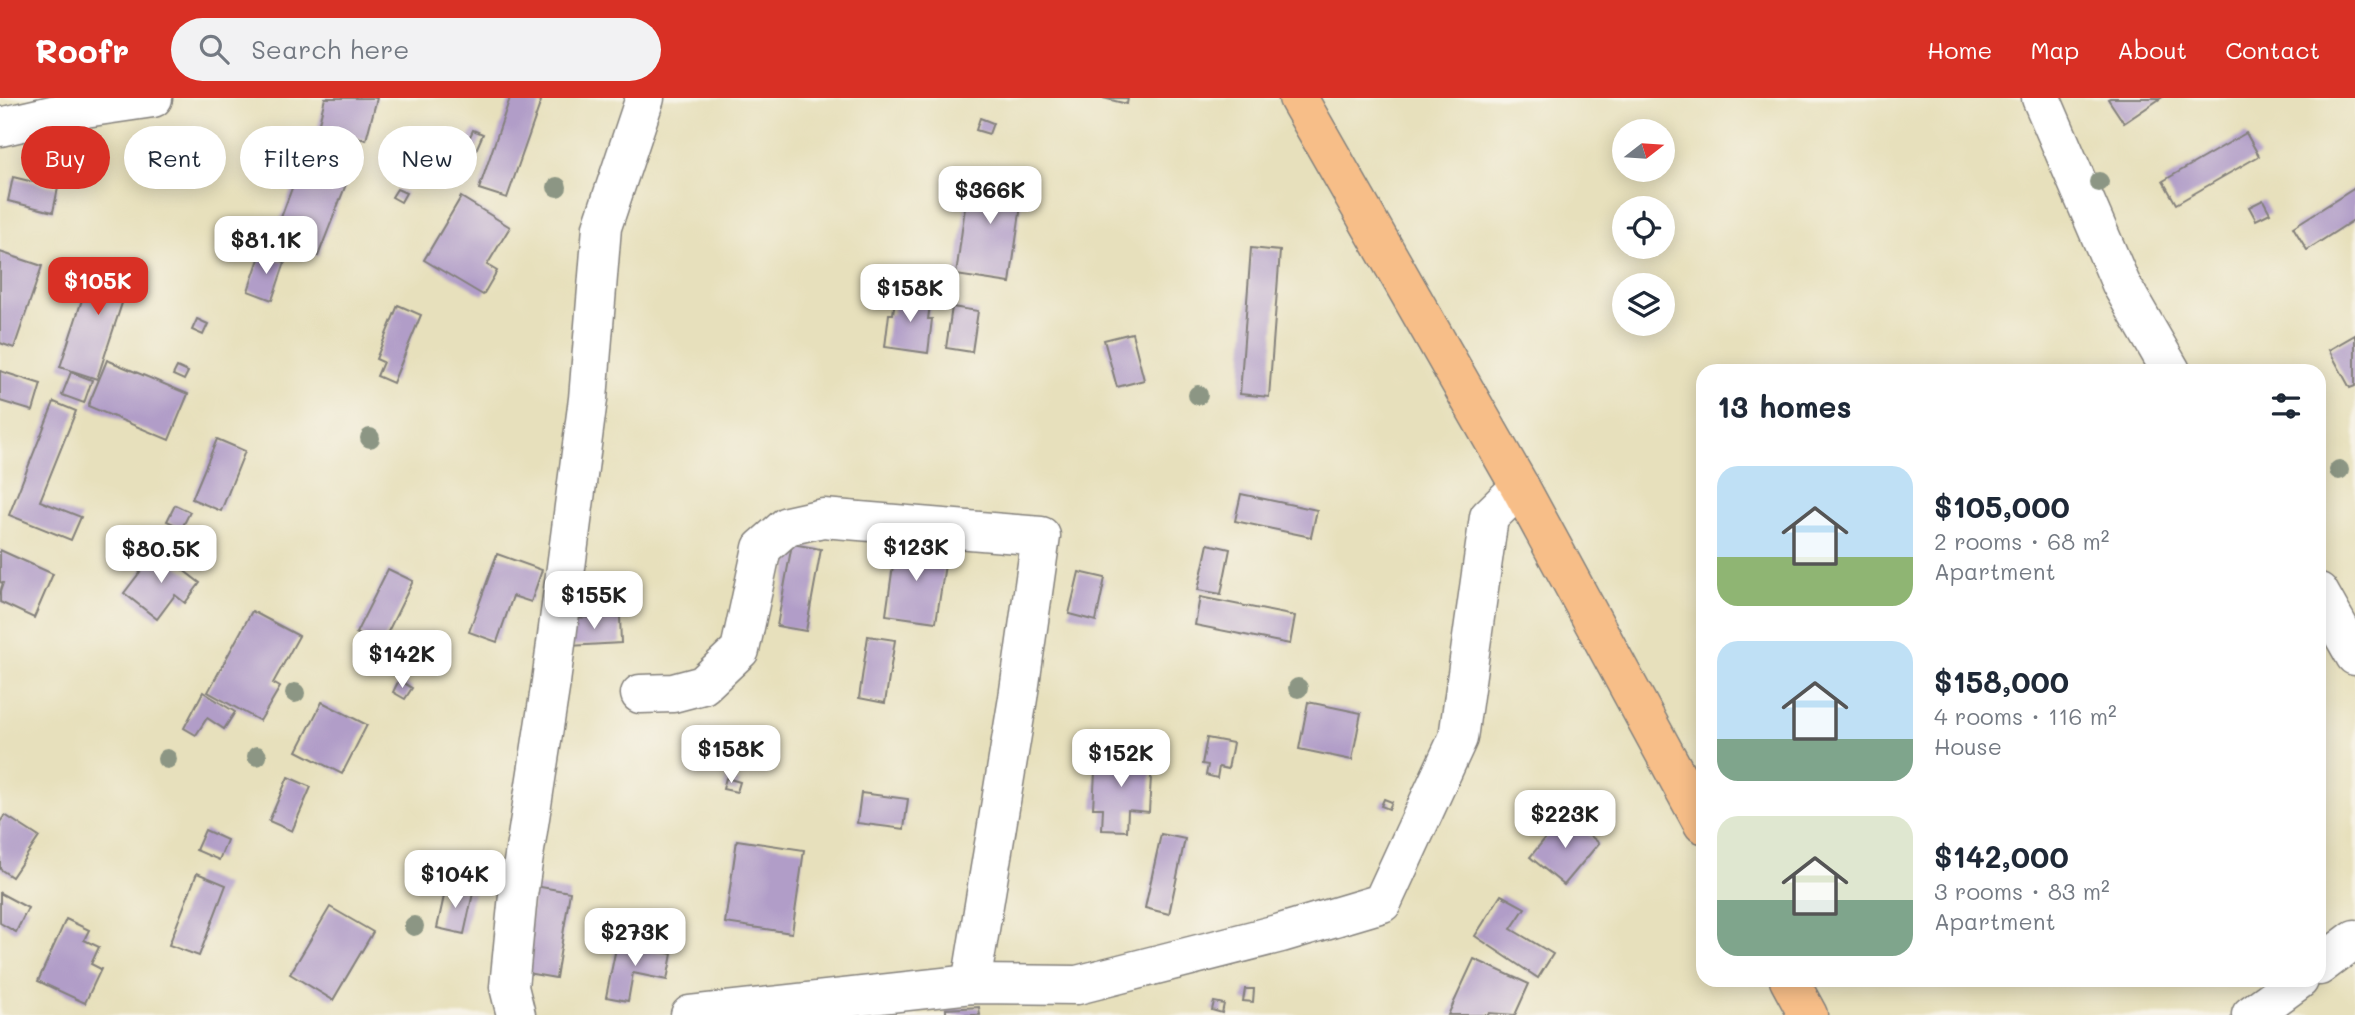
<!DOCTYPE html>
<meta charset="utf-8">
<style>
:root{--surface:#fff;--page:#f2f2f3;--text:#1f2937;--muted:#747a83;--accent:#d93025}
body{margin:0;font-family:Mali,sans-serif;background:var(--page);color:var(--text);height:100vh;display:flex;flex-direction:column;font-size:26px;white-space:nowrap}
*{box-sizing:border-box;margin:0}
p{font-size:23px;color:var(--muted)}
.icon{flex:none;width:38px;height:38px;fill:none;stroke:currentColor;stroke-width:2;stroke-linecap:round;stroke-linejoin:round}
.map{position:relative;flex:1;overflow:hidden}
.details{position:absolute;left:1696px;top:266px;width:630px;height:623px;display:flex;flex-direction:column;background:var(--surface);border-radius:21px;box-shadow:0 4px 18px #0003}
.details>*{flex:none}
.banner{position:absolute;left:21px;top:28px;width:665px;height:63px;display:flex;gap:14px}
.needle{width:46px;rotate:73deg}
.buttons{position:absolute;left:1612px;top:21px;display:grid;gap:14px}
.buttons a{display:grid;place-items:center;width:63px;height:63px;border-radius:50%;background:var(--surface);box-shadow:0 4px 18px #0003;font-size:35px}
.price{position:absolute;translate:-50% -60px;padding:0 16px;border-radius:14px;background:#fff;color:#222;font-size:23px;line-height:46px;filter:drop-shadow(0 2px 4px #0008)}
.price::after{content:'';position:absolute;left:50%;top:42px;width:21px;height:16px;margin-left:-10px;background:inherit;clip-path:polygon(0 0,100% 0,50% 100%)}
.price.selected{background:var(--accent);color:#fff}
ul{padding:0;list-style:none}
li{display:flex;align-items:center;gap:21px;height:175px;padding:0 21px}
li span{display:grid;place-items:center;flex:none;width:196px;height:140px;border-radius:21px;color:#555}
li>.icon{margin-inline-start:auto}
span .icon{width:84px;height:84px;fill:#fffc;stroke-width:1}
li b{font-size:30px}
h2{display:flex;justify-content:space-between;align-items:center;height:84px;padding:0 21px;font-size:30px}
.chip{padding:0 24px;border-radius:32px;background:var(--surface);box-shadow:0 4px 18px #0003;font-size:24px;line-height:63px}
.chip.selected{background:var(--accent);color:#fff}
header{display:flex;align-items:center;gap:42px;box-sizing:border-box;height:98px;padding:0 35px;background:var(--accent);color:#fff}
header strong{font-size:33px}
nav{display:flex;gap:38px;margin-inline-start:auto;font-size:24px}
.search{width:490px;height:63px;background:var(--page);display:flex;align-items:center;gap:18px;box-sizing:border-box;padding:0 24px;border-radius:38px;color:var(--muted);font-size:26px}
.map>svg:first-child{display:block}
.building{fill:#b19dc8}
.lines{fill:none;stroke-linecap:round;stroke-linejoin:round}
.minor-casing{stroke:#84817c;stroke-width:41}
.major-casing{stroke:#84817c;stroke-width:41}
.minor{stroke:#fff;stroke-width:38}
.major{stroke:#f7be88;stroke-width:38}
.tree{fill:#8c9684}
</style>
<header>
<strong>Roofr</strong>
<div class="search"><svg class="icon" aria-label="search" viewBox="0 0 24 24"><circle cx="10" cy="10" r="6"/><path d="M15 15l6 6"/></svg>Search here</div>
<nav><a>Home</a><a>Map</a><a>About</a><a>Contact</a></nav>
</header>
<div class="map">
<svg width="2355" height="917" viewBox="0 0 2355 917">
<rect width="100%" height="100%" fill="#f7f3e8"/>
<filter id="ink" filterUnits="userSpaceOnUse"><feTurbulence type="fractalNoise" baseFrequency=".0143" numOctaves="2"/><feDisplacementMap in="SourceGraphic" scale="14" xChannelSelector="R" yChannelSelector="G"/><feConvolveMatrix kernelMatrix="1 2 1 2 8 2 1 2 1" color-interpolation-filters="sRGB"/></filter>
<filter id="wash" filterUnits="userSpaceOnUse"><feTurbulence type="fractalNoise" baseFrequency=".00686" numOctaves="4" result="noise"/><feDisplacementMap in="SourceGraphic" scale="28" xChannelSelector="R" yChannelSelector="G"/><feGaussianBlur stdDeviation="1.57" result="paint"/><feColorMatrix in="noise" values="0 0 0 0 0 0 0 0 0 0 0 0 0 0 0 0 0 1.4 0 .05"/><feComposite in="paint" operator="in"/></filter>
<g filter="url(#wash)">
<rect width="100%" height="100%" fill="#e7e0bc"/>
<g id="blocks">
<!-- building -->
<g class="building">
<polygon points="325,0 377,0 366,42 318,29"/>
<polygon points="510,0 533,0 541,3 507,100 479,91"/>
<polygon points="1103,0 1128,0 1127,6"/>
<polygon points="2110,0 2161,0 2124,25 2108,1"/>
<polygon points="980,20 993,25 989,36 976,32"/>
<polygon points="473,32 483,36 463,82 440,73 454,37 468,43"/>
<polygon points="2246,35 2259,58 2176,106 2163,83"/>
<polygon points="304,58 350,76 318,158 273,141"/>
<polygon points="970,71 1025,79 1010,185 956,177"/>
<polygon points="13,79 58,90 53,114 8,103"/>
<polygon points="2355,90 2355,121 2307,152 2293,129"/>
<polygon points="397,91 406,95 401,104 392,99"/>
<polygon points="461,99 510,129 487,167 497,173 483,197 424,162"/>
<polygon points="2263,102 2270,115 2256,122 2249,109"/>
<polygon points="1251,150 1280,153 1269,299 1240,296"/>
<polygon points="0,154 42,168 14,250 0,245"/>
<polygon points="261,155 285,164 272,202 248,193"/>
<polygon points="95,162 144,178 137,199 125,196 97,281 60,269"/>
<polygon points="896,195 931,200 928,221 932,221 928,255 885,249 889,216 893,216"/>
<polygon points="398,207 421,217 393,285 377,278 383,264 376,261"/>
<polygon points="952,209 978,213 972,254 946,250"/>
<polygon points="197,221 208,226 203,237 192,232"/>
<polygon points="1132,235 1144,282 1117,289 1104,242"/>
<polygon points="2355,237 2355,288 2350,290 2329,252"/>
<polygon points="107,262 188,296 169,342 88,308"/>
<polygon points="177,269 188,274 184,282 173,277"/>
<polygon points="0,273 41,286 33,313 0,303"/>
<polygon points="71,274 92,282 84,305 62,297"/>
<polygon points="54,304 76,313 40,403 81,419 71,442 9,417"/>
<polygon points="217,341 245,353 221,413 192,401"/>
<polygon points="1241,396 1317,412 1311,439 1235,423"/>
<polygon points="175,407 190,414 182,430 167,423"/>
<polygon points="792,446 821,451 806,533 777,528"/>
<polygon points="896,446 947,454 936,524 886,517"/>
<polygon points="1208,446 1230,451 1221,496 1198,492"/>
<polygon points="0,452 53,476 34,520 0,504 0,494 3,485 0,484"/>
<polygon points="157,452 200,485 185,505 175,497 157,521 124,495"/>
<polygon points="497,456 542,472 531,504 513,498 497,544 469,534"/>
<polygon points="112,457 122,461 119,466 110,462"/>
<polygon points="388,471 413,483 381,548 356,535"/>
<polygon points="1079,474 1105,480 1096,523 1069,516"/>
<polygon points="1200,499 1295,518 1290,546 1195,527"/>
<polygon points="252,513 299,538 273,585 280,589 260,623 208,594"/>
<polygon points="620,518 621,545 569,548 568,520"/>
<polygon points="868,538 895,542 885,605 859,600"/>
<polygon points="399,582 412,590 405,601 393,594"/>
<polygon points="203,594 235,614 224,631 207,620 196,637 184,630"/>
<polygon points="322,604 367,627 342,676 297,653"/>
<polygon points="1308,604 1361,615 1352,662 1299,651"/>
<polygon points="1207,640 1233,645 1228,671 1219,669 1217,680 1206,677 1208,667 1202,666"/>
<polygon points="1096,657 1152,661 1149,714 1128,712 1127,733 1102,732 1103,710 1093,710"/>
<polygon points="288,679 311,689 292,733 269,723"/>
<polygon points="726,680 740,684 737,694 723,691"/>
<polygon points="861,695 908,701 904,731 857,725"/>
<polygon points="1384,701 1392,704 1389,711 1381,708"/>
<polygon points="1565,716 1599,745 1564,787 1530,759"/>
<polygon points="5,717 39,739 12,779 0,771 0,724"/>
<polygon points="205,732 227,742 219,762 196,752"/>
<polygon points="1161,736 1185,741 1169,816 1145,810"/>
<polygon points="737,742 804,752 792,835 725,825"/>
<polygon points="197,775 226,787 199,858 169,847"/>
<polygon points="535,788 570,794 556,880 521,874"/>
<polygon points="446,789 473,795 464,836 437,830"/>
<polygon points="0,795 28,810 16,834 0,825"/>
<polygon points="1501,797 1525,810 1511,831 1553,856 1538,880 1475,838"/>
<polygon points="330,809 373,834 333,902 290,876"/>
<polygon points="66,821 89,832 84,842 99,849 91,866 101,871 85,905 38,883"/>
<polygon points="617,845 672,856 667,882 633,875 628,903 606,899"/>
<polygon points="1474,861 1529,886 1515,917 1489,915 1488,917 1448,917"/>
<polygon points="1245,891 1254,891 1253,904 1243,903"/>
<polygon points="1214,904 1224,906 1222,915 1212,912"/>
<polygon points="979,909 980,917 946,917 946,911"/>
</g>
</g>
</g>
<g filter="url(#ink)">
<use href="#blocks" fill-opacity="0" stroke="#84817c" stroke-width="2"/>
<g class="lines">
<defs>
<g id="minor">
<polyline points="2041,0 2121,186 2171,273"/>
<polyline points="0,29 78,11 153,0"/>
<polyline points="2319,494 2355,558"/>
<polyline points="640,596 673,595 703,587 740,552 762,450 787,428 823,420 1041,438 1018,600 971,886"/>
<polyline points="2319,868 2355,841"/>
<polyline points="516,917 509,889 518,797 551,584 588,301 602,129 645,0"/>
<polyline points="690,917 971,886 1077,887 1281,835 1382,805 1458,640 1489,419 1520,389"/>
<polyline points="2251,917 2299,882"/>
</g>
<g id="major">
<polyline points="1298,0 1520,389 1703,726"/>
<polyline points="1789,882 1808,917"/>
</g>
</defs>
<!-- minor casing -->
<use href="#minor" class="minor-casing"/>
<!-- major casing -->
<use href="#major" class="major-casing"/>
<!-- minor -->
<use href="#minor" class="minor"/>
<!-- major -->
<use href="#major" class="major"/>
</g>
<!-- trees -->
<g class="tree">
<circle cx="2099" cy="84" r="10"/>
<circle cx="557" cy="89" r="10"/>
<circle cx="1198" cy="297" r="10"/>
<circle cx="370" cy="340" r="10"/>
<circle cx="2339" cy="372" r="10"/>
<circle cx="1298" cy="590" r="10"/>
<circle cx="295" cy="595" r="10"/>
<circle cx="257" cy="658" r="10"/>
<circle cx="167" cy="661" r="10"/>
<circle cx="414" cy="828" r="10"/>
<circle cx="600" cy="833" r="10"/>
</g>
</g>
</svg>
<div class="buttons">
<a><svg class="needle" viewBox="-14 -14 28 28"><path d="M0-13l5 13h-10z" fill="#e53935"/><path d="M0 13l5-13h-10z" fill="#747a83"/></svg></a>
<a><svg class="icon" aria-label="locate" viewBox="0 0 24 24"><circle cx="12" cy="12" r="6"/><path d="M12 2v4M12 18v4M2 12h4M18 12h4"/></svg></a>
<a><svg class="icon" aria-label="layers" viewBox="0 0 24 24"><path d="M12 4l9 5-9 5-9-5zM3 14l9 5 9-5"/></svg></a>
</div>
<b class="price" style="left:990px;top:128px">$366K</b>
<b class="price" style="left:266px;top:178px">$81.1K</b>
<b class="price selected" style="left:98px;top:219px">$105K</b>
<b class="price" style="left:910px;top:226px">$158K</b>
<b class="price" style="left:916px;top:485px">$123K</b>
<b class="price" style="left:161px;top:487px">$80.5K</b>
<b class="price" style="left:594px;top:533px">$155K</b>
<b class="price" style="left:402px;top:592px">$142K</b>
<b class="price" style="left:731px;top:687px">$158K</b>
<b class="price" style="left:1121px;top:691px">$152K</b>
<b class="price" style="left:1565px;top:752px">$223K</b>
<b class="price" style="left:455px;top:812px">$104K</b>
<b class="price" style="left:635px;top:870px">$273K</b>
<div class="banner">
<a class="chip selected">Buy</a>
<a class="chip">Rent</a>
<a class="chip">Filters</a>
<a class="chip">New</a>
</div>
<section class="details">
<h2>13 homes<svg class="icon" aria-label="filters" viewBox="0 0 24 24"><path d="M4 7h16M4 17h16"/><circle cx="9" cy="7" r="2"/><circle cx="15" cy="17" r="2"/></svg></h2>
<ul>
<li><span style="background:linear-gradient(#bfe0f5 65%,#8fb573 0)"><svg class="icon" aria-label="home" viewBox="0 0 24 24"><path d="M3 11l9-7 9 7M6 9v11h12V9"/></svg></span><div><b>$105,000</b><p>2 rooms · 68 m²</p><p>Apartment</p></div></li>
<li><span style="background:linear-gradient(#bfe0f5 70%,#7fa58c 0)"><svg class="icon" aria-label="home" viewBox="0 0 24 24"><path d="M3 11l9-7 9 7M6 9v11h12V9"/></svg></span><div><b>$158,000</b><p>4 rooms · 116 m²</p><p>House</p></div></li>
<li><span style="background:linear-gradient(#dfe7d0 60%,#7fa58c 0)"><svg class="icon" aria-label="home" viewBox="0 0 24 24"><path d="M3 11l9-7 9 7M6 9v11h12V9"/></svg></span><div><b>$142,000</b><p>3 rooms · 83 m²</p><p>Apartment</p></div></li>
</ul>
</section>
</div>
